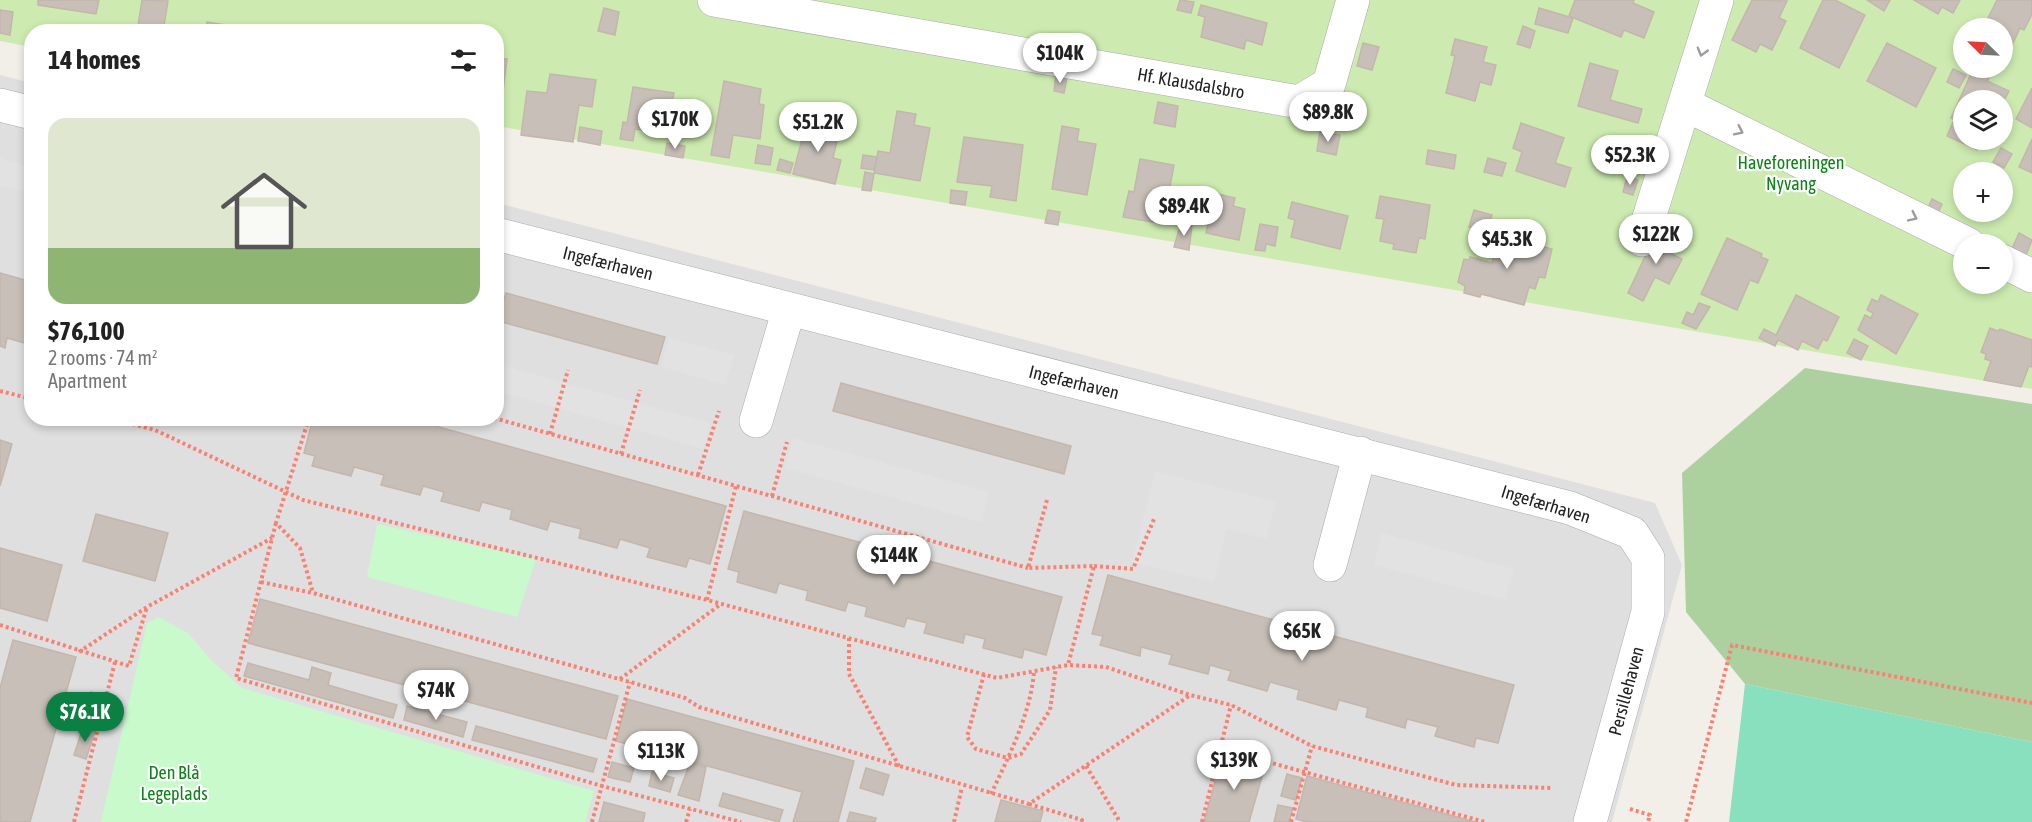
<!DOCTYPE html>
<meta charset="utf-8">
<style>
:root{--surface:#fff;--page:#f6f6f6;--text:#222;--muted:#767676;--line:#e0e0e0;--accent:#0b8043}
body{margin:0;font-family:"Asap Condensed",sans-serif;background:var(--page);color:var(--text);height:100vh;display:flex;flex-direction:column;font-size:22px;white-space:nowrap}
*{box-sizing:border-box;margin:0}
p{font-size:20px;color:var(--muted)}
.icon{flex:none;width:33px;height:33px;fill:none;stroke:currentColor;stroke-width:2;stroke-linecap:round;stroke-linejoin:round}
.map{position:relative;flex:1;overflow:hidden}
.details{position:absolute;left:24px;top:24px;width:480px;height:402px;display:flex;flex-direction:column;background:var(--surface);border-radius:24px;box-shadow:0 3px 9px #0003}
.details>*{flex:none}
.needle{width:39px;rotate:294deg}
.tools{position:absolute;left:1953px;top:18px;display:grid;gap:12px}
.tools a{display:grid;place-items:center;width:60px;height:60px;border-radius:50%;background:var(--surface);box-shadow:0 3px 9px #0003;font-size:30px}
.price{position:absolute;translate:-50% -51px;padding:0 14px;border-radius:21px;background:#fff;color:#222;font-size:20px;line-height:39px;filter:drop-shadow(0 2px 3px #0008)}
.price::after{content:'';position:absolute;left:50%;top:36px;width:18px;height:14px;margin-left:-9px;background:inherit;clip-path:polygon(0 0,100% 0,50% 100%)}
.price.current{background:var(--accent);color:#fff}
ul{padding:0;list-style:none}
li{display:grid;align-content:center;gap:12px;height:318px;padding:0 24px}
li+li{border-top:2px solid var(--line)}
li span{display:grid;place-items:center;height:186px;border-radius:18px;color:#555}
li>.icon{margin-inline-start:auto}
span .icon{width:108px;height:108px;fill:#fffc;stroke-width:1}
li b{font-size:26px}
h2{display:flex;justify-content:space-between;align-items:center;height:72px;padding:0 24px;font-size:26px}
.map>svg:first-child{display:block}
.residential{fill:#e0dfdf}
.grass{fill:#cdebb0;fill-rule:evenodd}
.forest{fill:#add19e}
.park{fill:#c8facc}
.pitch{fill:#88e0be}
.parking{fill:#e2e2e2}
.building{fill:#c7bfb8;stroke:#c4b6ab;stroke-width:1.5}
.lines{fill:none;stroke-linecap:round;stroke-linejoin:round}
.minor-casing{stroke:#a9a9a9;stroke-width:34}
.path{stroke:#fa8072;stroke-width:4;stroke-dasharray:3 3;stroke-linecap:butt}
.minor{stroke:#fff;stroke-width:33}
.oneway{stroke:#9c9c9c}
.labels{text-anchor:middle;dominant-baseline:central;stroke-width:4.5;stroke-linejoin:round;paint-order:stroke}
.street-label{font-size:18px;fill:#222;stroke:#fff}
.park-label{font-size:18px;fill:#0c8416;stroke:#fff}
</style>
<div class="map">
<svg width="2032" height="822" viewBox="0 0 2032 822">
<rect width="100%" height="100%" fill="#f2efe9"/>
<!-- residential -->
<polygon class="residential" points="0,75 31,83 32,418 496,418 497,203 1655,503 1682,565 1612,822 0,822"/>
<!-- grass -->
<path class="grass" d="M0,0H2032V389L497,126L496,32H32L31,47L0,41ZM1964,28H2002V68H1964ZM1964,100H2002V140H1964ZM1964,172H2002V212H1964ZM1964,244H2002V284H1964Z"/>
<!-- forest -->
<polygon class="forest" points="1805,368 2032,404 2032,742 1745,684 1686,612 1682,473"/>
<!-- park -->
<g class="park">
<polygon points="377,524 536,559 517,617 367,577"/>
<polygon points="158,617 188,633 212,661 242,688 594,791 585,822 101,822 147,623"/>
</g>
<!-- pitch -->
<polygon class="pitch" points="1745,684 2032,742 2032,822 1729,822"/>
<!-- parking -->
<g class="parking">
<polygon points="0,158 31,167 31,193 0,185"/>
<polygon points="669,338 734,355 726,385 661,367"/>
<polygon points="496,364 710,423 703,449 497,391"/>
<polygon points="793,438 989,492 981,522 785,468"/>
<polygon points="1155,471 1276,502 1266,539 1227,529 1214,582 1132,562"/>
<polygon points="1382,533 1514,569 1505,600 1374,565"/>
</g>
<!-- building -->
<g class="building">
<polygon points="38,0 99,0 96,14 38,5"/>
<polygon points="142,0 168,1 163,32 137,32"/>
<polygon points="1180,0 1194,2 1191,13 1177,10"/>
<polygon points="1575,0 1634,0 1633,3 1654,12 1644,38 1624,30 1621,37 1569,16"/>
<polygon points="1752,0 1787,1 1779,18 1786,21 1772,50 1760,44 1756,52 1732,40"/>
<polygon points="1823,0 1835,0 1865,15 1839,68 1800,48"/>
<polygon points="1867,0 1890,0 1884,11"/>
<polygon points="1914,0 1960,0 1953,13 1942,7 1938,14"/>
<polygon points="1997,0 2032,0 2032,14 2024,30 2020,28 2006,58 2002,56 2002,28 1983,28"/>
<polygon points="1201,5 1267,23 1262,45 1246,40 1244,49 1201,37 1205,17 1198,15"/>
<polygon points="604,8 619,12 615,35 598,31"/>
<polygon points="1539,8 1573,18 1568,33 1535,24"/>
<polygon points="0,10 13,12 10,35 0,33"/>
<polygon points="207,22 258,30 258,32 206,32"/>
<polygon points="1523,26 1535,31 1530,48 1517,44"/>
<polygon points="1455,39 1487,47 1483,62 1496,65 1491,85 1480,82 1475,101 1446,93 1455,56 1451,55"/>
<polygon points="1363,43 1379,47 1372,70 1357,66"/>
<polygon points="1887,43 1936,68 1916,107 1867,81"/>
<polygon points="496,58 507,59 500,115 496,115"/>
<polygon points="1590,63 1618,71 1610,100 1642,109 1638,123 1578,106"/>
<polygon points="1953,69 1966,75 1959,88 1947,82"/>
<polygon points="1976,72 1989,78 1987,81 2009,91 2002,104 2002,100 1964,100 1964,140 1982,140 1977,150 1947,136 1954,120 1951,118 1971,74 1975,75"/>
<polygon points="550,74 596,80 592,107 579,105 573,142 521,135 527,91 547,93"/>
<polygon points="1056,76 1067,78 1064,93 1054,91"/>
<polygon points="724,81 761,89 759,104 764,105 760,139 733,135 729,158 711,155"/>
<polygon points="633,87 674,93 667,134 635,129 633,141 620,139 623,122 627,123"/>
<polygon points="2032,88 2032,128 2016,119"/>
<polygon points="1158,102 1178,106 1175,127 1154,123"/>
<polygon points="897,111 916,114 914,125 930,128 920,181 874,173 878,151 890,153"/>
<polygon points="808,116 827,120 824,133 838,137 833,158 841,160 835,184 793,174"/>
<polygon points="1521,123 1564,138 1555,163 1571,168 1565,187 1516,171 1522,152 1513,148"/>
<polygon points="1062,126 1079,129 1077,141 1096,144 1087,195 1052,189"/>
<polygon points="580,127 602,131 600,145 578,141"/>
<polygon points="1320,131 1340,135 1336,155 1317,151"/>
<polygon points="964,137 1023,145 1016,201 990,197 992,186 957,182"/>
<polygon points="2032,139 2032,173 2019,167"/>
<polygon points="667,143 685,146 683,158 665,155"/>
<polygon points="758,145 773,148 770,165 755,163"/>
<polygon points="2001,148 2012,154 2004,168 1993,162"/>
<polygon points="1428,150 1456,155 1454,169 1426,164"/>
<polygon points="863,155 877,157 874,170 861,168"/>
<polygon points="1488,158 1506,163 1502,176 1484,172"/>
<polygon points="780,159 793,163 790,173 777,170"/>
<polygon points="1140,159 1174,165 1163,224 1123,217 1129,191 1134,192"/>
<polygon points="865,172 874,174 871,191 862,190"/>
<polygon points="1627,177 1638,180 1633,195 1623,192"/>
<polygon points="951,190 967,192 965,205 950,203"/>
<polygon points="1214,193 1235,198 1233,206 1245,209 1239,240 1206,233"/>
<polygon points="1380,196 1430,205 1425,239 1419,238 1416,253 1393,249 1394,244 1380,241 1384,219 1376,218"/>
<polygon points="1932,199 1942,204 1937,215 1927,210"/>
<polygon points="1292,202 1348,216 1340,249 1291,237 1295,220 1288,218"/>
<polygon points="1048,210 1060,212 1058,225 1045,223"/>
<polygon points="1474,210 1492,215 1487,232 1469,227"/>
<polygon points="1181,223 1192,225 1189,250 1174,247"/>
<polygon points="1260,224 1278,227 1275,246 1266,244 1265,251 1255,250"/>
<polygon points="1500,230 1527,237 1526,242 1552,249 1545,278 1539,277 1535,289 1529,287 1524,305 1481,294 1480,297 1464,293 1465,286 1458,282 1464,259 1469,260 1470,257 1492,263"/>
<polygon points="1657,231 1678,241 1672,254 1682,259 1669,284 1655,277 1643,301 1628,293"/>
<polygon points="2019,233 2032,240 2024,260 2010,253"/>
<polygon points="1727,238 1762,254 1761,257 1768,260 1758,283 1750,280 1737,310 1701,294"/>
<polygon points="0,273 32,282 32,355 25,353 28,344 7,338 5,348 0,346"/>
<polygon points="506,293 665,337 657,364 498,321"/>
<polygon points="1796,295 1839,317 1827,341 1823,339 1818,349 1802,341 1798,350 1778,340 1775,346 1759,338 1764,329 1776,335"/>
<polygon points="1881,295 1918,314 1896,354 1858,330 1865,315 1871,318 1873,313 1867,310 1872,299 1878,302"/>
<polygon points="1699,303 1710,307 1696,329 1682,323 1687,312 1693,315"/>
<polygon points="1990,328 1998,331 2000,329 2032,340 2032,367 2029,366 2021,387 1984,380 1991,361 1985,359 1986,354 1981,352"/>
<polygon points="1854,339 1868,346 1861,360 1847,353"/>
<polygon points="841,383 1071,446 1064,474 833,411"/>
<polygon points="313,418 406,418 726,506 710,564 689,558 686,567 647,557 650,548 620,539 617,548 579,538 581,529 550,521 547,530 510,519 512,510 482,502 479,511 441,501 444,492 423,486 420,495 381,485 384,475 354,467 351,476 312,466 315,456 304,453"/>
<polygon points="0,440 12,444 0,486"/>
<polygon points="744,511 1062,597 1046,655 1024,649 1022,658 983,648 985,639 965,634 963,643 924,633 927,623 907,618 904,627 865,616 867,607 848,602 845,611 806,600 808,591 779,583 776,593 737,582 739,572 728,569"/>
<polygon points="96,514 168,533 155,581 83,561"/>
<polygon points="0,548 62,565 47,621 0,608"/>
<polygon points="1108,575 1514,685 1498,743 1476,738 1474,747 1435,736 1438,727 1407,719 1405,728 1366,717 1368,708 1339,700 1336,710 1297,699 1299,690 1270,682 1267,691 1228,680 1231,671 1210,665 1208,674 1169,664 1172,655 1141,647 1140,656 1100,645 1103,636 1092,634"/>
<polygon points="260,599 618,696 606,739 248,643"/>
<polygon points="13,640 76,657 30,822 0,822 0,688"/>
<polygon points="248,663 309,680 312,667 331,673 328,685 397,705 393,718 244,676"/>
<polygon points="91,692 104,696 100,707 88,703"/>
<polygon points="627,699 854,761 838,822 793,822 802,792 616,741"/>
<polygon points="407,706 467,722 463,737 404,720"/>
<polygon points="476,726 597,759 593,772 472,740"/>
<polygon points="83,727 95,731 86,759 74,755"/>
<polygon points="1222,756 1265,766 1249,822 1204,822"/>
<polygon points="612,762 634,768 630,782 608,777"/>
<polygon points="690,763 706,767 699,801 678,795"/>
<polygon points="866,768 889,775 883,795 860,788"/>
<polygon points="652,772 674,778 670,792 649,786"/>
<polygon points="1287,774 1302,778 1296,800 1281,796"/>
<polygon points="1307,776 1475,822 1307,822 1296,819"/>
<polygon points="723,793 783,810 779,822 719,806"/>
<polygon points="1001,800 1043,811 1040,822 995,822"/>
<polygon points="604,802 645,813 643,822 599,822"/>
<polygon points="1278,805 1293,808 1289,822 1274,822"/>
<polygon points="850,812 876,818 875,822 847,822"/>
</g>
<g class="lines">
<defs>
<g id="minor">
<polyline points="714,0 1299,102 1329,84 1353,0"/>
<polyline points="0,105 32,113"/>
<polyline points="1686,105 1968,244"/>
<polyline points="496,234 1570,508 1632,533 1648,558 1648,612 1590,822"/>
<polyline points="1642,240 1717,0"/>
<polyline points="2002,261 2032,276"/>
<polyline points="756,421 789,309"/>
<polyline points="1330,565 1360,453"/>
</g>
</defs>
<!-- minor casing -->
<use href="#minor" class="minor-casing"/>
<!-- path -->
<g class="path">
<polyline points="496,351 497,351"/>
<polyline points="0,391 32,399"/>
<polyline points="109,418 155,430 303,500 707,600 997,678 1068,665 1106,667 1190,695 1231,705 1312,746 1456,785 1552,788"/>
<polyline points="309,418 276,523 300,548 313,593"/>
<polyline points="494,418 1028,568"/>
<polyline points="550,434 568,370"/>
<polyline points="621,454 640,390"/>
<polyline points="698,475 719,411"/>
<polyline points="772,496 787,442"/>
<polyline points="1047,500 1028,568 1094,566 1068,665"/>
<polyline points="276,523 236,678 602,786 741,822"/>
<polyline points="1094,566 1133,569 1154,519"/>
<polyline points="261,582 313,593 630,682 685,698 699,707 1029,804 1189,696"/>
<polyline points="707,600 736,486"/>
<polyline points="0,625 129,666 147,607"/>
<polyline points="849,638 849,674 900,768"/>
<polyline points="79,652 147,607 272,538"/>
<polyline points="984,674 967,737 976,749 1008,758 1021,754 1050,710 1056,667"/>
<polyline points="620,679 721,604"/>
<polyline points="1221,749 1485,822"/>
<polyline points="1086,766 1120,822"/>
<path d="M991,794C1009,756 1031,713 1034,671"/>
<polyline points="1029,804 1082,820 1081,822"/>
<polyline points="1630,809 1650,815 1648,822"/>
<polyline points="74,822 115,662"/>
<polyline points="592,822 630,682"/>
<polyline points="686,822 690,809"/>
<polyline points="954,822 962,787"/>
<polyline points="1202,822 1231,705"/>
<polyline points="1291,822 1312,746"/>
<polyline points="1686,822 1732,645 2032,703"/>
</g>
<!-- minor -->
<use href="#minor" class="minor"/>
</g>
<!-- one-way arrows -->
<defs><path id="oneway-chevron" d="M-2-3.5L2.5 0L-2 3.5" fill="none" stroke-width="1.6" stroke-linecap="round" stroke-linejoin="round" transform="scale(1.5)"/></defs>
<g class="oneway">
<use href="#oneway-chevron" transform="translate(1702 52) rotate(106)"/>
<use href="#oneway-chevron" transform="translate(1739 131) rotate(26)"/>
<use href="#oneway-chevron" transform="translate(1913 217) rotate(26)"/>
</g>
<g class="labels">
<!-- street labels -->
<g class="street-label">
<text transform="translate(1191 83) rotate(10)">Hf. Klausdalsbro</text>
<text transform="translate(608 263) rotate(14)">Ingefærhaven</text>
<text transform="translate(1074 382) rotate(14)">Ingefærhaven</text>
<text transform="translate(1546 504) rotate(17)">Ingefærhaven</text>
<text transform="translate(1626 691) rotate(-75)">Persillehaven</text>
</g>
<!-- park labels -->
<g class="park-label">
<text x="1791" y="162">Haveforeningen<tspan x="1791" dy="21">Nyvang</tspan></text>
<text x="174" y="772">Den Blå<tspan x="174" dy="21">Legeplads</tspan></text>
</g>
</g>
</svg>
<div class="tools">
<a><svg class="needle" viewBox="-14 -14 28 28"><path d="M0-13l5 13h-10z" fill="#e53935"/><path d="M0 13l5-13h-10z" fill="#767676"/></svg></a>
<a><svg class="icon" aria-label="layers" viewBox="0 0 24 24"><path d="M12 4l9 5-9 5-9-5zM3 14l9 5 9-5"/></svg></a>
<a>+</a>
<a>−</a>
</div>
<b class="price" style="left:1060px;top:84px">$104K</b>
<b class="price" style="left:1328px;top:143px">$89.8K</b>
<b class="price" style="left:675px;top:150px">$170K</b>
<b class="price" style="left:818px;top:153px">$51.2K</b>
<b class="price" style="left:1630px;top:186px">$52.3K</b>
<b class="price" style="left:1184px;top:237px">$89.4K</b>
<b class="price" style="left:1656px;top:265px">$122K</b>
<b class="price" style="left:1507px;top:270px">$45.3K</b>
<b class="price" style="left:894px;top:586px">$144K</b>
<b class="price" style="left:1302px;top:662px">$65K</b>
<b class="price" style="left:436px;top:721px">$74K</b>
<b class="price current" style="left:85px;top:743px">$76.1K</b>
<b class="price" style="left:661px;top:782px">$113K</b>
<b class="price" style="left:1234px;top:791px">$139K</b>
<section class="details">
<h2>14 homes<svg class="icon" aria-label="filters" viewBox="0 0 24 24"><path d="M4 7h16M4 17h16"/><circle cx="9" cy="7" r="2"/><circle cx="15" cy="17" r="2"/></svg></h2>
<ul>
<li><span style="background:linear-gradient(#dfe7d0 70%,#8fb573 0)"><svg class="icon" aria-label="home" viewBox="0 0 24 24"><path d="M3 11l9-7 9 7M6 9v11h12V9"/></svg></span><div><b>$76,100</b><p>2 rooms · 74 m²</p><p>Apartment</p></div></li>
</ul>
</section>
</div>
